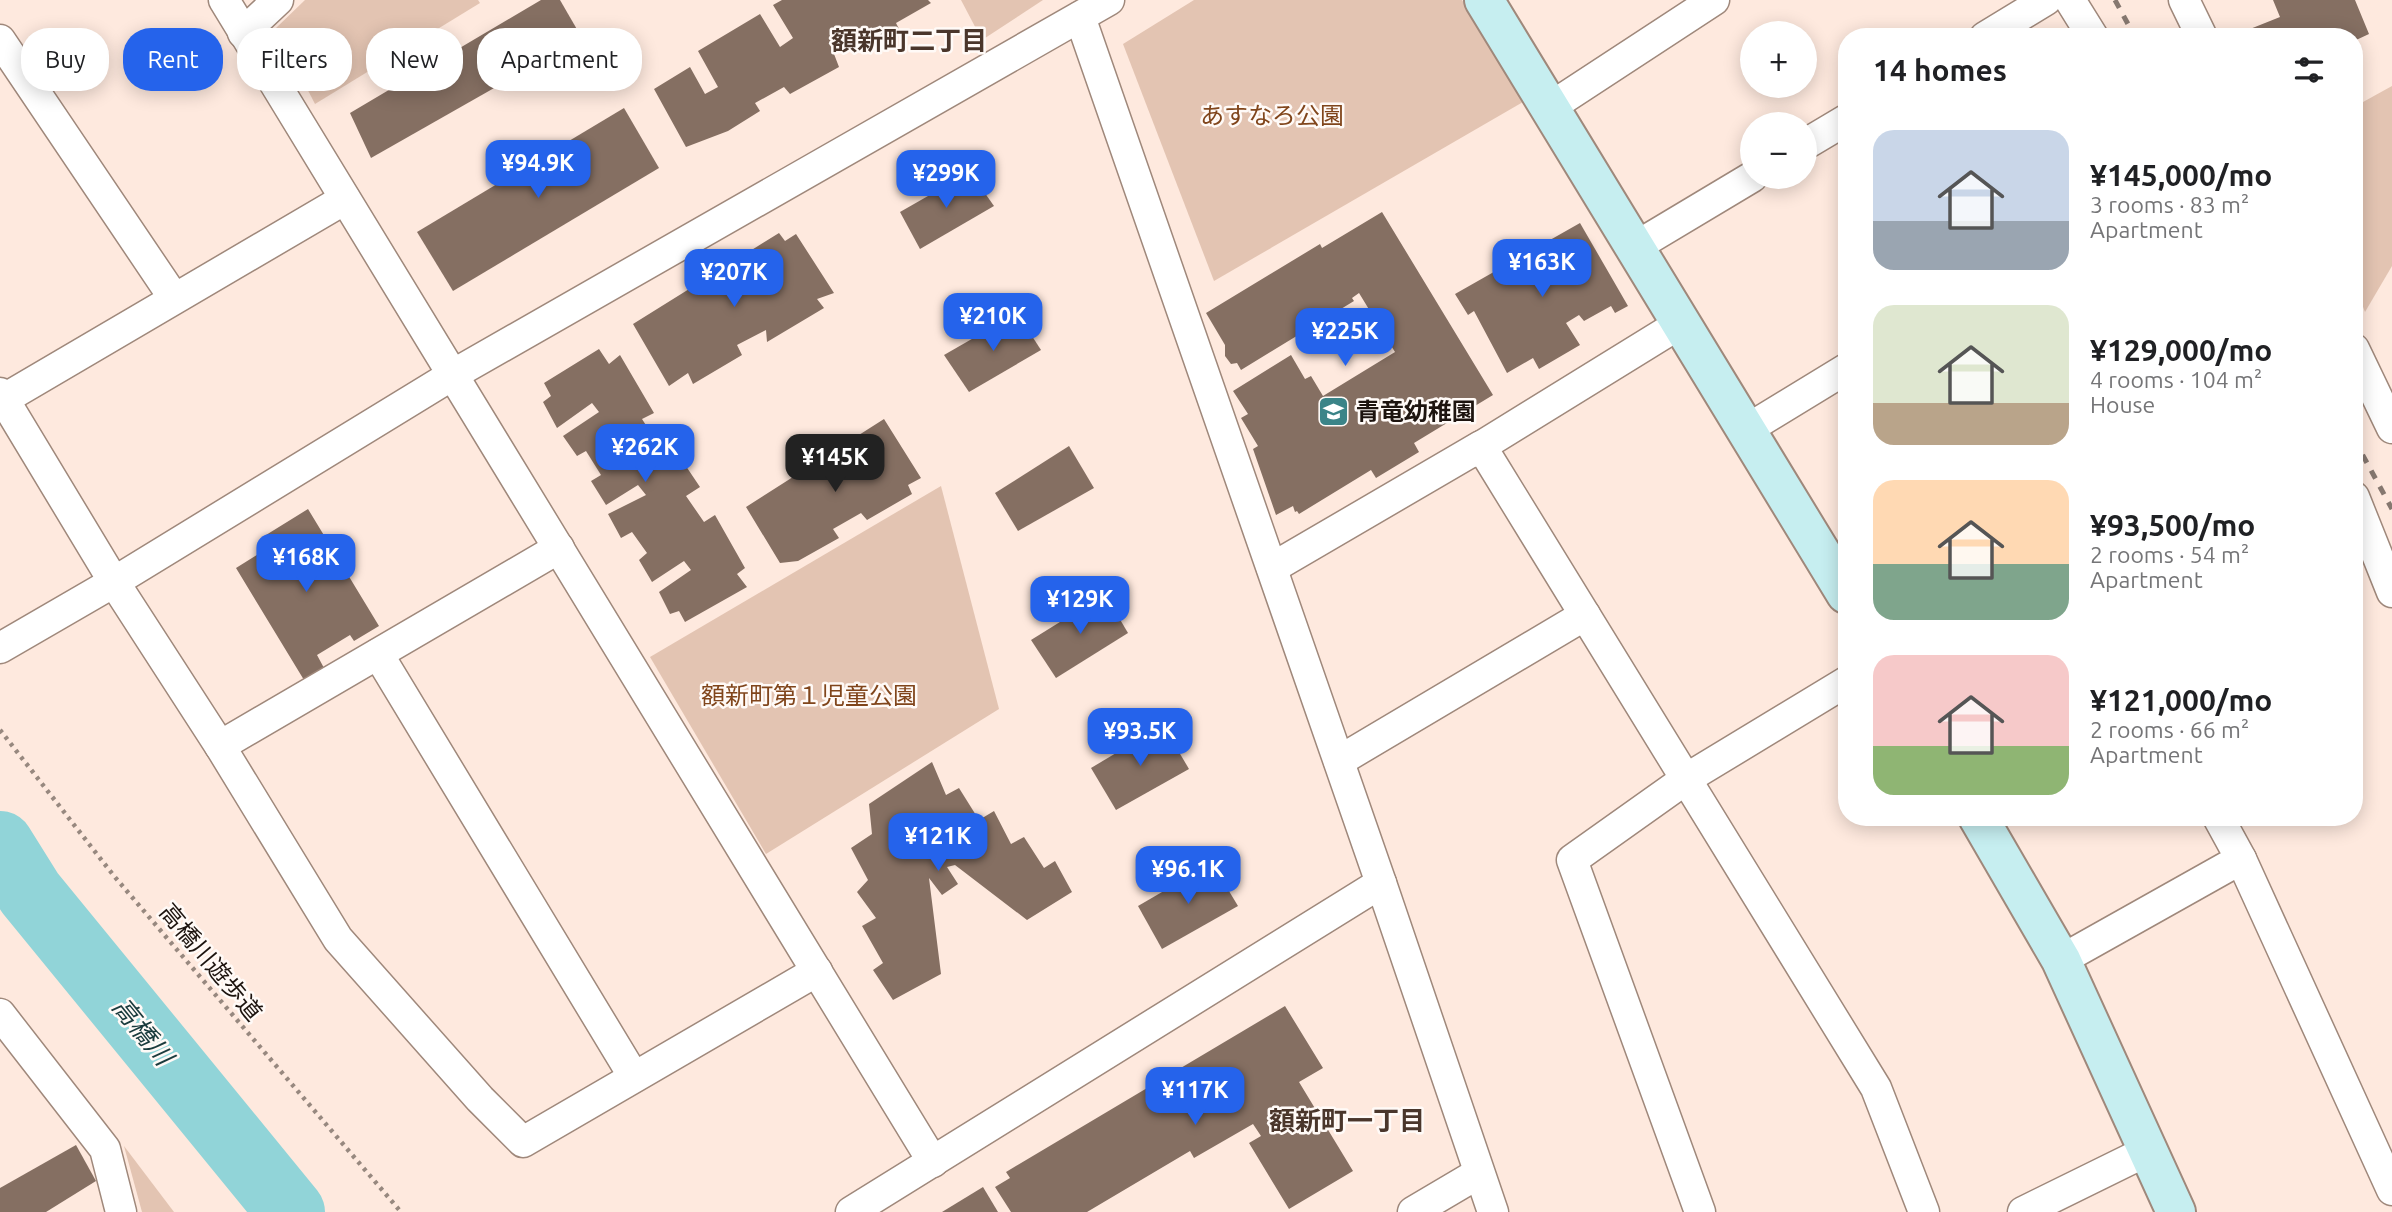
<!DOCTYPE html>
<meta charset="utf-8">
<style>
:root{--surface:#fff;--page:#f6f6f6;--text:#202124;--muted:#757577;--accent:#2563eb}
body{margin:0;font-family:Ubuntu,"Noto Sans JP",sans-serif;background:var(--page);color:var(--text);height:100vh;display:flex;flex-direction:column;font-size:26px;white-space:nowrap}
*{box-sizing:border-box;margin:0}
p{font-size:23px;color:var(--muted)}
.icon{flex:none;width:38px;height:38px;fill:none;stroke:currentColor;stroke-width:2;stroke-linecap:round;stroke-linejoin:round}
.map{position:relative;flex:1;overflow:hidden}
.side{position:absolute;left:1838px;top:28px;width:525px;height:798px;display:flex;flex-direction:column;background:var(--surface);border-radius:28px;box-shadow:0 4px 18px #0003}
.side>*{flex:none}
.banner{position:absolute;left:21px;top:28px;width:665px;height:63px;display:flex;gap:14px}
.buttons{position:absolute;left:1740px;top:21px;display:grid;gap:14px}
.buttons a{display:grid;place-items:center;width:77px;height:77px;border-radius:50%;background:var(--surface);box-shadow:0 4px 18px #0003;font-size:35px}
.price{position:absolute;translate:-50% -60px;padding:0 16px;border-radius:14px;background:var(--accent);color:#fff;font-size:23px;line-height:46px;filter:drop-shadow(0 2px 4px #0008)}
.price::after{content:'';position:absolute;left:50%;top:42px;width:21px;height:16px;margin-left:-10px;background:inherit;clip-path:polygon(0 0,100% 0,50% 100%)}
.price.current{background:#222;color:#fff}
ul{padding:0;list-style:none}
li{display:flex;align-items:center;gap:21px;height:175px;padding:0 35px}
li span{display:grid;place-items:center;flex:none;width:196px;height:140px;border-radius:21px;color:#555}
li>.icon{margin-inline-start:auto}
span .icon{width:84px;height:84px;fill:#fffc;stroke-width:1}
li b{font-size:30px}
h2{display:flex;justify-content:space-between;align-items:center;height:84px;padding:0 35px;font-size:30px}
.chip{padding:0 24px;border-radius:28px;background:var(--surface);box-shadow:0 4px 18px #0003;font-size:24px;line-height:63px}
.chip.current{background:var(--accent);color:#fff}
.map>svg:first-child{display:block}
.green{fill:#e3c4b2}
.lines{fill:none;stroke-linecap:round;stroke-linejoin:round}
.river{stroke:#91d4d8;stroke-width:68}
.building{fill:#856f62}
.street-casing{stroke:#9f887b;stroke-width:33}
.secondary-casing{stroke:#9f887b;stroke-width:42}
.path{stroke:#97887f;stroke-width:4.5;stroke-dasharray:3.5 5;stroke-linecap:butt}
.street{stroke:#fff;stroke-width:30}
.secondary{stroke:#c6eef0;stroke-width:38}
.rail{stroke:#867870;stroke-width:5;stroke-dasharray:9 9;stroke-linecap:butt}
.labels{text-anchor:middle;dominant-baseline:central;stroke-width:5;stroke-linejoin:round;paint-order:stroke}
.park-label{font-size:24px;fill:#80451b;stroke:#fffaf7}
.poi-label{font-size:24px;font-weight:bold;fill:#1d140f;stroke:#fffaf7;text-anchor:start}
.street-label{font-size:24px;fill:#1d140f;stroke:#fffaf7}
.neighbourhood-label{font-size:26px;font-weight:bold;fill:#4a362b;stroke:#fffaf7}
.water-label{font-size:26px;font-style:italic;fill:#1a3b3d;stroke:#fffaf7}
</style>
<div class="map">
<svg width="2392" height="1212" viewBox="0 0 2392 1212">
<rect width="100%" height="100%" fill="#fee9de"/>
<!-- green -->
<g class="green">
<polygon points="305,0 478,0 480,3 315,104 276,28"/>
<polygon points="961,0 1043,0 982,40"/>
<polygon points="1194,0 1462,0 1523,102 1214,281 1123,44"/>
<polygon points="2392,86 2392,266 2365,312 2354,284 2354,107"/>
<polygon points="941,486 999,709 766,854 650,657"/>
<polygon points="124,1146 174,1212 142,1212"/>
</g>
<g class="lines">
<!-- river -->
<polyline class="river" points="0,845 30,893 291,1212"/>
</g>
<!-- building -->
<g class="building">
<polygon points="541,0 560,0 582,38 371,158 350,113"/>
<polygon points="782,0 928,0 931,3 896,23 900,31 867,49 861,42 834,54 839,67 790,94 784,87 755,103 760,111 728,131 686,147 654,89 690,67 705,94 718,87 698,51 760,14 780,47 793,38 773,5"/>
<polygon points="2273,0 2355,0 2369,34 2354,41 2354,37 2253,37 2250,29 2280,17"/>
<polygon points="624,108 659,168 453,291 417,232"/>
<polygon points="970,172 994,206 920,249 900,212"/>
<polygon points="1382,212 1493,395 1414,443 1419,452 1376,478 1371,470 1299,514 1297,511 1295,512 1293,506 1276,515 1253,449 1258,446 1241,418 1248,414 1233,391 1291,355 1305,379 1311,376 1323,396 1395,352 1359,293 1352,298 1354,301 1241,370 1237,363 1231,364 1225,356 1225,345 1206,313 1320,244 1322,248"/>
<polygon points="1580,223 1628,306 1615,313 1611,306 1584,321 1579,315 1566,323 1580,345 1539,369 1533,358 1507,373 1474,311 1468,315 1455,294"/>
<polygon points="779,233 785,241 796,234 834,293 817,299 824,308 767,342 766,330 737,345 742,355 693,384 688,373 669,386 633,324"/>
<polygon points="1017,313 1041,350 969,392 944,355"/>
<polygon points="599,349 609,364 620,355 654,413 642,419 658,444 667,438 700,487 686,496 704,522 715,515 745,568 737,574 747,587 685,622 679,611 670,614 659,592 691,570 684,561 652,582 639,560 647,553 632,532 621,538 608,514 646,495 638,485 606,505 591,481 601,475 586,451 577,456 563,436 599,412 592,403 557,428 543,402 551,396 544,383"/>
<polygon points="884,419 921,478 908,485 912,494 867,520 861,513 833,529 839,538 798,561 780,563 746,507"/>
<polygon points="1069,446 1094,488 1018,531 995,493"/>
<polygon points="308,509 379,626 354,641 350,635 317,655 324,668 304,680 236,568 268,548 279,566 287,561 275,542 272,544 266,535"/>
<polygon points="1105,594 1128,633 1056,678 1031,640"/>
<polygon points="1163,725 1189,769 1116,810 1091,768"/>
<polygon points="932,762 946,795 959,788 979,820 994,811 1011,844 1024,837 1044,868 1055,861 1072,892 1027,920 955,865 947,867 958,884 942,895 929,878 941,974 893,1000 873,970 883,963 862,926 876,918 857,892 868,880 851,848 872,834 869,804"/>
<polygon points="1212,863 1238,906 1162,949 1138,906"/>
<polygon points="1285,1006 1323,1068 1299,1082 1353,1171 1289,1209 1249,1143 1261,1136 1253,1124 1194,1158 1190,1151 1087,1212 1011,1212 995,1187 1010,1178 1006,1172"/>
<polygon points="76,1145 96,1181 46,1212 0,1212 0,1188"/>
<polygon points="983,1187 998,1212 942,1212"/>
</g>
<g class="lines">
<defs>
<g id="street">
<polyline points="224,0 933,1162"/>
<polyline points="2070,0 2093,37"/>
<polyline points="2184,0 2202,37"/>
<polyline points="1080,17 1381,883 1493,1212"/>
<polyline points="243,33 278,0"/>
<polyline points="1985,37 2046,0"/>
<polyline points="0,40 174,298"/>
<polyline points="1549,108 1714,0"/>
<polyline points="1804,145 1846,120"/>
<polyline points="1635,247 1752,177"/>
<polyline points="2354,349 2392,428"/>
<polyline points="0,393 114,582 220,746 559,548"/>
<polyline points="4,399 345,199"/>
<polyline points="1746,430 1846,369"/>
<polyline points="1472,452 1681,323"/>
<polyline points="2354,497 2392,592"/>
<polyline points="1272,568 1481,446 1876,1088 1924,1212"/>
<polyline points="0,648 114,582 454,374 1109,0"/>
<polyline points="378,654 634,1077"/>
<polyline points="220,746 338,939 480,1099 523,1142 817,971"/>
<polyline points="1339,761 1585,615"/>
<polyline points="2241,859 2392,1190"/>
<polyline points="2061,960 2241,859 2218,817"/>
<polyline points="0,1014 105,1149 121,1212"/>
<polyline points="851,1212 1381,883"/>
<polyline points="1413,1212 1479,1173"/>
<polyline points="1700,1212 1572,860 1686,779 1846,682"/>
<polyline points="2023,1212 2147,1151"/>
</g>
<g id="secondary">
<polyline points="1484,0 1846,594"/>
<polyline points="1978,817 2061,960 2176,1212"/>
</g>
</defs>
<!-- street casing -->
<use href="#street" class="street-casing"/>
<!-- secondary casing -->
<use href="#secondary" class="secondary-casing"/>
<!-- path -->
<polyline class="path" points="0,730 114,876 401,1212"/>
<!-- street -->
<use href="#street" class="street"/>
<!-- secondary -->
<use href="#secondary" class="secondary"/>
<!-- rail -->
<g class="rail">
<polyline points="2115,0 2135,37"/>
<polyline points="2354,439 2392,509"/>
</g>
</g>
<!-- icons -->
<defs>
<symbol id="school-square" viewBox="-11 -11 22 22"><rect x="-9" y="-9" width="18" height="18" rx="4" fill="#3b8488" stroke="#fffaf7"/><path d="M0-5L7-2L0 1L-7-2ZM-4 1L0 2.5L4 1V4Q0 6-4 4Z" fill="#fff"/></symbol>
</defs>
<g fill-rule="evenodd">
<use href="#school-square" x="1316" y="394" width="35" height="35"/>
</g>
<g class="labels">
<!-- park labels -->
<g class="park-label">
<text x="1272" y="115">あすなろ公園</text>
<text x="809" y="695">額新町第１児童公園</text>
</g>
<!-- poi labels -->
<g class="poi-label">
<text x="1356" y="411">青竜幼稚園</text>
</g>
<!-- street labels -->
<g class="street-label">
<text transform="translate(211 962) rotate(50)">高橋川遊歩道</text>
</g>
<!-- neighbourhood labels -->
<g class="neighbourhood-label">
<text x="909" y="40">額新町二丁目</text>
<text x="1347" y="1120">額新町一丁目</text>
</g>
<!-- water labels -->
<g class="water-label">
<text transform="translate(143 1031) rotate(51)">高橋川</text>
</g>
</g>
</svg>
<div class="buttons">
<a>+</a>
<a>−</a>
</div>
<b class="price" style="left:538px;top:200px">¥94.9K</b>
<b class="price" style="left:946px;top:210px">¥299K</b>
<b class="price" style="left:1542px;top:299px">¥163K</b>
<b class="price" style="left:734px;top:309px">¥207K</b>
<b class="price" style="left:993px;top:353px">¥210K</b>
<b class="price" style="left:1345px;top:368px">¥225K</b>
<b class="price" style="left:645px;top:484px">¥262K</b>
<b class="price current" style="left:835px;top:494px">¥145K</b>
<b class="price" style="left:306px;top:594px">¥168K</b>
<b class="price" style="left:1080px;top:636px">¥129K</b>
<b class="price" style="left:1140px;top:768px">¥93.5K</b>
<b class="price" style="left:938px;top:873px">¥121K</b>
<b class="price" style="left:1188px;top:906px">¥96.1K</b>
<b class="price" style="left:1195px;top:1127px">¥117K</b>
<div class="banner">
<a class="chip">Buy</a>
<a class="chip current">Rent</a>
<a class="chip">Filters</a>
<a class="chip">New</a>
<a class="chip">Apartment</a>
</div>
<section class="side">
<h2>14 homes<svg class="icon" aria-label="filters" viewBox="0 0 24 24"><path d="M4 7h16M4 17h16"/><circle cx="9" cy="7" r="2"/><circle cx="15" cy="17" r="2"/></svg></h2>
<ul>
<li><span style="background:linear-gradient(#c9d6e8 65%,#9aa5b1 0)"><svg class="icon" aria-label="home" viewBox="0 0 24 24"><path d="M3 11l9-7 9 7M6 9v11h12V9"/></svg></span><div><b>¥145,000/mo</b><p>3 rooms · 83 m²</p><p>Apartment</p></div></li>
<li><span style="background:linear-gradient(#dfe7d0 70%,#b9a48a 0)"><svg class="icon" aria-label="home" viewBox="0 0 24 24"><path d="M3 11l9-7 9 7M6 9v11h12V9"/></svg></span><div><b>¥129,000/mo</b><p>4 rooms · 104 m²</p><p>House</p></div></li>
<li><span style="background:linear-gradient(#ffd9b3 60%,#7fa58c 0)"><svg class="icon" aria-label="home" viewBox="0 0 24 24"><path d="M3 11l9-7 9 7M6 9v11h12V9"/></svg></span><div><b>¥93,500/mo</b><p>2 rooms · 54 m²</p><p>Apartment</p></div></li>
<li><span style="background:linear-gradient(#f6c9c9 65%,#8fb573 0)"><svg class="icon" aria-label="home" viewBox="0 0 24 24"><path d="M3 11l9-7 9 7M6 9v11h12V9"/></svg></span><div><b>¥121,000/mo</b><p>2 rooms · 66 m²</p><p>Apartment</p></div></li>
</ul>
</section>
</div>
